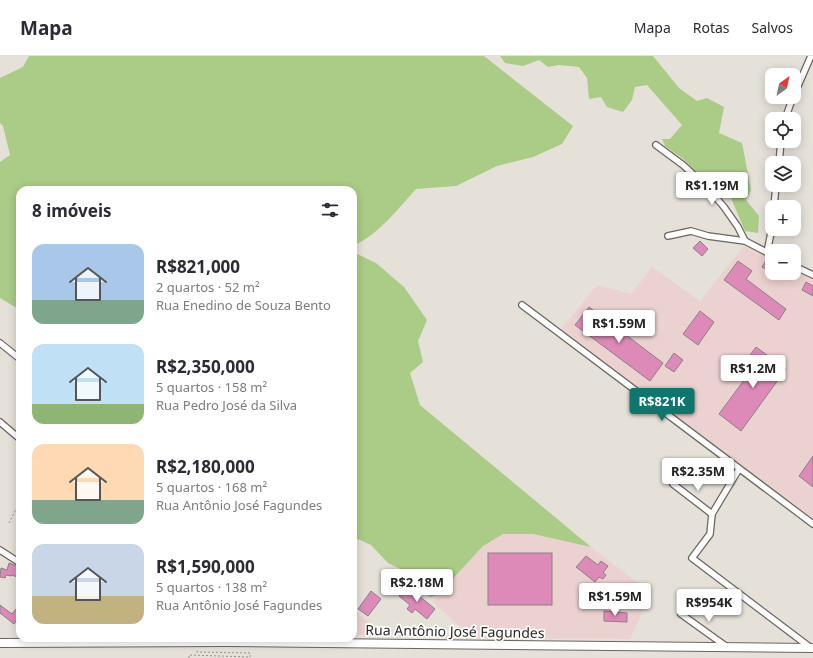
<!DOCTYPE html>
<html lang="pt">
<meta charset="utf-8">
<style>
:root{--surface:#fff;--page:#f7f7f7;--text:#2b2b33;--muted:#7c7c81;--line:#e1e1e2;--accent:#0f766e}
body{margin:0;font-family:"Noto Sans",sans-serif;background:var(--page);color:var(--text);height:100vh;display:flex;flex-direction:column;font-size:15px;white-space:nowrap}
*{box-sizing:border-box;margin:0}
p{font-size:13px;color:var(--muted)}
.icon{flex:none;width:22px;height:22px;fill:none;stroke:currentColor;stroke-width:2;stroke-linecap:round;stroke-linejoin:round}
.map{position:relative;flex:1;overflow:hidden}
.drawer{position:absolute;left:16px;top:130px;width:341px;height:456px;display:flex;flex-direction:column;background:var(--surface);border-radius:12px;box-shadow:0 2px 10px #0003}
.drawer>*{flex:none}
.needle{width:26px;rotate:33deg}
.buttons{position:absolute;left:765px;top:12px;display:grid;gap:8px}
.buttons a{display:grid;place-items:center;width:36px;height:36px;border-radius:8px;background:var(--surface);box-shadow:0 2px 10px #0003;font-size:20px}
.price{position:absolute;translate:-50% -34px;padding:0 9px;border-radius:4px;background:#fff;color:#222;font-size:13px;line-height:26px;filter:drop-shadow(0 1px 2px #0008)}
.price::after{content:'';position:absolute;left:50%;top:24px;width:12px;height:9px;margin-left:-6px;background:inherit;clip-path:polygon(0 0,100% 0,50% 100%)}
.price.current{background:var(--accent);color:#fff}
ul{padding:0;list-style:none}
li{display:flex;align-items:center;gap:12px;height:100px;padding:0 16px}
li span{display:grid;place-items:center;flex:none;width:112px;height:80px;border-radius:12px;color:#555}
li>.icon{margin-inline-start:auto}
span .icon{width:48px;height:48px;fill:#fffc;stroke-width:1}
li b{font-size:17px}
h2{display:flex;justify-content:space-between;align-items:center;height:48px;padding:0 16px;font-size:17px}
header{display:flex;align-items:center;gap:24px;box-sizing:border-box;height:56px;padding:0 20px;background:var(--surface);border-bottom:1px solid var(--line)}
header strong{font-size:19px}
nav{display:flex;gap:22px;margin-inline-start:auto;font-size:14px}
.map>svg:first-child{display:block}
.industrial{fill:#ebd1cf}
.green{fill:#aacc86}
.building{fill:#de8ab8;stroke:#8a8186}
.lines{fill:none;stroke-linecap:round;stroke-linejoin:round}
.street-casing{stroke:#69665f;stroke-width:8}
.secondary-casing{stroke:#69665f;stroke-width:10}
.path{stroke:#95928c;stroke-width:1;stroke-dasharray:2 2;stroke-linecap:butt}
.street{stroke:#fff;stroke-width:5.5}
.secondary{stroke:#fff;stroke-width:8}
.labels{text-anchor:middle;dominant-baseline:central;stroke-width:3.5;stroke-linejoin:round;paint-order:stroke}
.street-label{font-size:14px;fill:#2b2926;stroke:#fff}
</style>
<header>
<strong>Mapa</strong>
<nav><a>Mapa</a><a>Rotas</a><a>Salvos</a></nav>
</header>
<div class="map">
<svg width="813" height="602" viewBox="0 0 813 602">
<rect width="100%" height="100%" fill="#e5e1d9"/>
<!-- industrial -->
<g class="industrial">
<polygon points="744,190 772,203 772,217 794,217 794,214 813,223 813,462 561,273 597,229 631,238 652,211 700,245"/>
<polygon points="503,478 533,478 591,491 651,537 630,583 472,582 433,546 483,490"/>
<polygon points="353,554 386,579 353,579"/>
</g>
<!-- green -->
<g class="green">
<path d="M29,0H484L573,70L562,88L533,101L497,110L456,130L416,133C397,154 379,178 353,190V134H20V254L0,242V106L10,99L3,70L0,67V22L23,11Z"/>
<polygon points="500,0 653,0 679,32 697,45 707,42 724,51 719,77 742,87 751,134 746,144 759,160 758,177 745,175 731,142 708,126 682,102 665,90 662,83 670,83 682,69 647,29 635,31 632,44 623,56 607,51 601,41 589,43 587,22 579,11 559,9 548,11 539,4 523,10 505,7"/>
<polygon points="353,196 376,207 404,231 427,264 418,285 423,306 410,317 420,349 591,491 533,478 503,478 483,490 438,539 430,541 420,535 416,526 408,525 399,528 402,514 388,507 371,489 358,483 353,487"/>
</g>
<!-- building -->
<g class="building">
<polygon points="700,185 708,193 702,200 693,192"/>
<polygon points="767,203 772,205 772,216 762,211"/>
<polygon points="738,205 752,215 746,223 786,253 779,264 724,224"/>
<polygon points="806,226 813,230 813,240 802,234"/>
<polygon points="589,251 663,307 650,325 575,269"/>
<polygon points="700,255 714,266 698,289 683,278"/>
<polygon points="756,291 786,313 741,375 719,358 753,312 745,306"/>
<polygon points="674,297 683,304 674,316 665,310"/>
<polygon points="813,400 813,431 799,420"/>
<rect x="488" y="497" width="64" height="52"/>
<polygon points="586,500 598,509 601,505 608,510 603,517 606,519 603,523 599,521 595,526 576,511"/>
<polygon points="9,507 20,511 18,521 11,519 11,520 6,519 5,522 0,521 1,512 7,514"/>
<polygon points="407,530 435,553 427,563 415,553 412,557 407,553 410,549 399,540"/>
<polygon points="371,535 381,543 368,560 358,553"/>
<polygon points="20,548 20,559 14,568 0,557 0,549 12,558"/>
<polygon points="604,555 627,557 627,566 604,565"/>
</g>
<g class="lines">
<defs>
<g id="street">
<polyline points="794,39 811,0"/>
<polyline points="785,63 793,41"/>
<polyline points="656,89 683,109 706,130 724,151 738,171 745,185 772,199"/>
<polyline points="779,107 781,85"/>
<polyline points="774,151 776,129"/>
<polyline points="668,180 691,175 708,180 745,185"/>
<polyline points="767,196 772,172"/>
<polyline points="794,210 813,219"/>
<polyline points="522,249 813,468"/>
<polyline points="0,287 20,303"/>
<polyline points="0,366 20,383"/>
<polyline points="739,413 712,458 710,478 692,502 811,592"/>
<polyline points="673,428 712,458"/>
<polyline points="0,494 20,507"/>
<polyline points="681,558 727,591"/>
</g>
<polyline id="secondary" points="0,587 227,586 813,592"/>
</defs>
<!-- street casing -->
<use href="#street" class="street-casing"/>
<!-- secondary casing -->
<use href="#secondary" class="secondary-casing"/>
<!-- path -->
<g class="path">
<polyline points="9,467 20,445"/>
<polyline points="189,602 189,599 250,601 250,597 197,596 197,594"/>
</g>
<!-- street -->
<use href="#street" class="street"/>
<!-- secondary -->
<use href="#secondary" class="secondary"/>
</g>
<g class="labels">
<!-- street labels -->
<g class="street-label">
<text transform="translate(455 575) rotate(1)">Rua Antônio José Fagundes</text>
</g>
</g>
</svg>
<div class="buttons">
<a><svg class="needle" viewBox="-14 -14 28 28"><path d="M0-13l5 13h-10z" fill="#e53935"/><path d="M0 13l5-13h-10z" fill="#7c7c81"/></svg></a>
<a><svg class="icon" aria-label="locate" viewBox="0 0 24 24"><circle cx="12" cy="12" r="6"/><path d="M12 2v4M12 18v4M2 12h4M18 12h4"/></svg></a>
<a><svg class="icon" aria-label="layers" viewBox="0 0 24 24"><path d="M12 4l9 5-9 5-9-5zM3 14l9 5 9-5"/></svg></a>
<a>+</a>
<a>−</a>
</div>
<b class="price" style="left:712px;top:150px">R$1.19M</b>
<b class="price" style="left:619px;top:288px">R$1.59M</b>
<b class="price" style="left:753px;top:333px">R$1.2M</b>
<b class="price current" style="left:662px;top:366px">R$821K</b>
<b class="price" style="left:698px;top:436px">R$2.35M</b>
<b class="price" style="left:417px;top:547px">R$2.18M</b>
<b class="price" style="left:615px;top:561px">R$1.59M</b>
<b class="price" style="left:709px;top:567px">R$954K</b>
<section class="drawer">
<h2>8 imóveis<svg class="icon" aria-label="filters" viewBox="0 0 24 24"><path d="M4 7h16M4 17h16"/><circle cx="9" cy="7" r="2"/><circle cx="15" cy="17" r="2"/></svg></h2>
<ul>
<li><span style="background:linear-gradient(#a9c7e8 70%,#7fa58c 0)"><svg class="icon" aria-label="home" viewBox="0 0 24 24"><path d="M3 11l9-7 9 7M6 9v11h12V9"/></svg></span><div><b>R$821,000</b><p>2 quartos · 52 m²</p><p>Rua Enedino de Souza Bento</p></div></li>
<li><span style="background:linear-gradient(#bfe0f5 75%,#8fb573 0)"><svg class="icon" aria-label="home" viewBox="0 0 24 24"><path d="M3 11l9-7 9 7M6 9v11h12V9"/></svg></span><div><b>R$2,350,000</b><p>5 quartos · 158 m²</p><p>Rua Pedro José da Silva</p></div></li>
<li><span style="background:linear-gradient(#ffd9b3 70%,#7fa58c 0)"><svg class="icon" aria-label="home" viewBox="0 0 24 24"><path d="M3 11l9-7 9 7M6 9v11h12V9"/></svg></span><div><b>R$2,180,000</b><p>5 quartos · 168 m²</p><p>Rua Antônio José Fagundes</p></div></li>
<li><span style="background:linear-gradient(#c9d6e8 65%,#c2b280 0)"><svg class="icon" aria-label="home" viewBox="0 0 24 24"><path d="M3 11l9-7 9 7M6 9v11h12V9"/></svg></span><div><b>R$1,590,000</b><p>5 quartos · 138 m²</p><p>Rua Antônio José Fagundes</p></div></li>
</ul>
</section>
</div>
